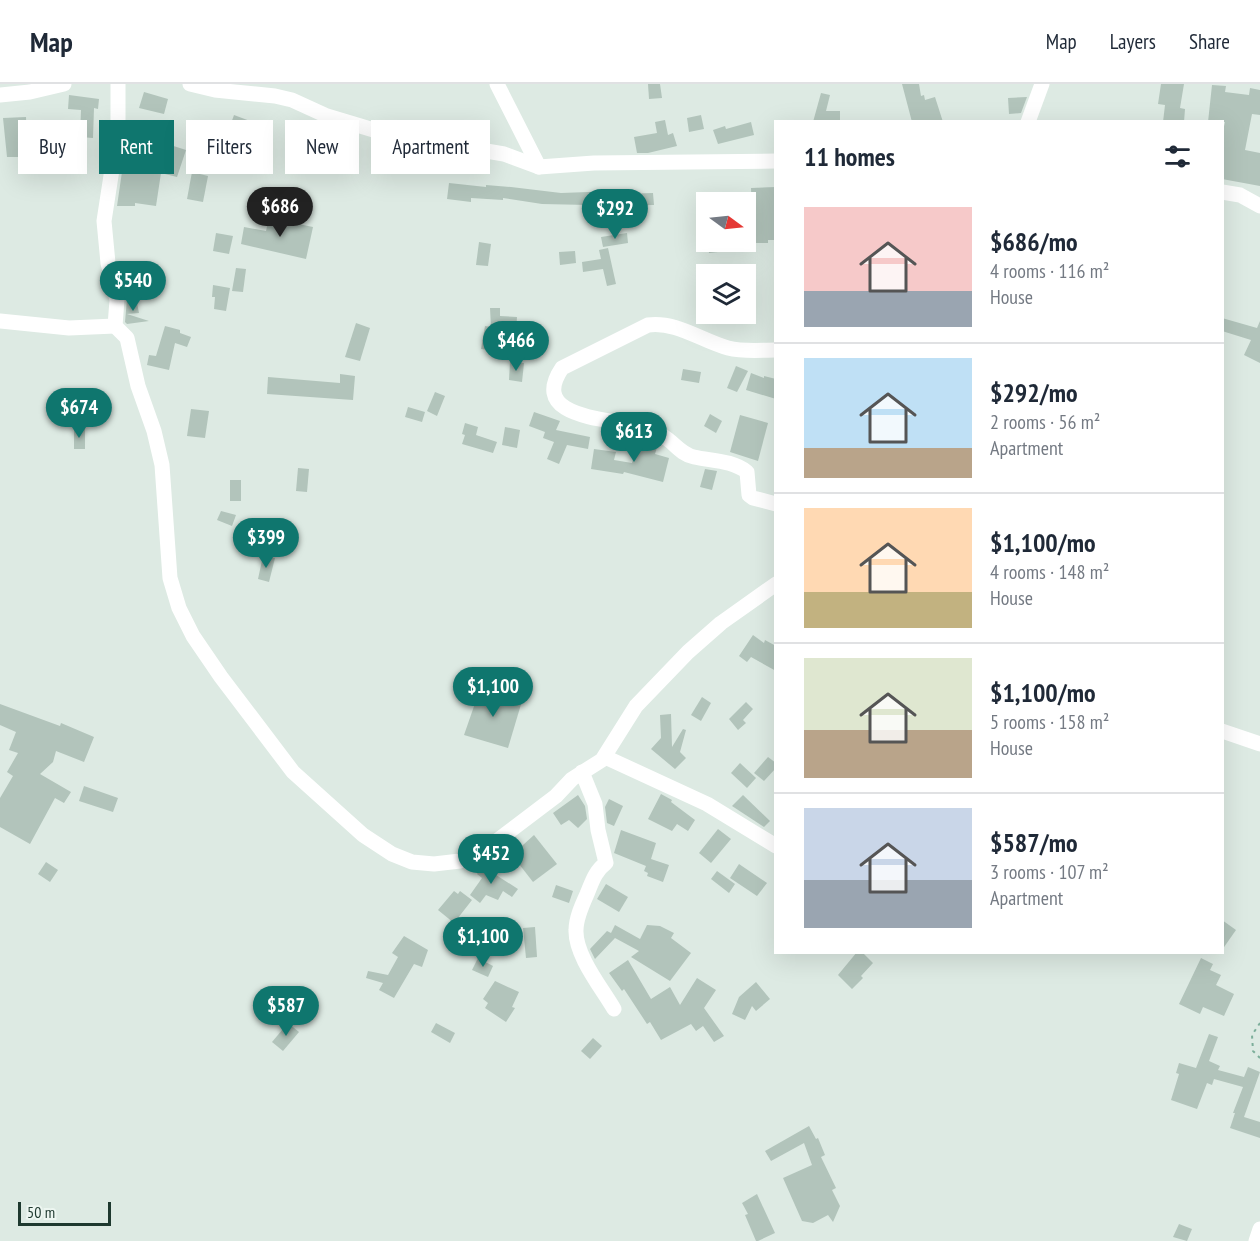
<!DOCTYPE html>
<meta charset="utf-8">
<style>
:root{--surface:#fff;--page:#f6f6f7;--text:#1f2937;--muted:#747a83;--line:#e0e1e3;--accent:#0f766e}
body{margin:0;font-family:"PT Sans Narrow",sans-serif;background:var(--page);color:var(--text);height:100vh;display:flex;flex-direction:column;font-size:22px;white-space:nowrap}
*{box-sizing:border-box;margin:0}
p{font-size:20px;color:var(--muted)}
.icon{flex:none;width:33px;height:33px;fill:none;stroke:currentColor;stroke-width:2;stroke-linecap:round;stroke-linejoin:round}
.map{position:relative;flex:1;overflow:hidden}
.panel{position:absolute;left:774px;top:36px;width:450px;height:834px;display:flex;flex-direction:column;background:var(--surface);border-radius:0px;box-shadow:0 6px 24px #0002}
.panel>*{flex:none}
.top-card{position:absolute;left:18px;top:36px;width:570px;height:54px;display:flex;gap:12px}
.needle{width:39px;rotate:105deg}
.fabs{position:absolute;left:696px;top:108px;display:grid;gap:12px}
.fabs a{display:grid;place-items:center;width:60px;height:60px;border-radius:0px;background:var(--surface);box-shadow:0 6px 24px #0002;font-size:30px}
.scale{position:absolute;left:18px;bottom:15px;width:93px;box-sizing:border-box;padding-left:6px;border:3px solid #1e392f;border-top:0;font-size:16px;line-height:21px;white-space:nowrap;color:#1e392f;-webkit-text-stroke:4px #edf6f1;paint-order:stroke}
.price{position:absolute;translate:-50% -51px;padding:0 14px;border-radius:21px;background:var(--accent);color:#fff;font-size:20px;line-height:39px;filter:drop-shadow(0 2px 3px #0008)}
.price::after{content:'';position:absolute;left:50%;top:36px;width:18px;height:14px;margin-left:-9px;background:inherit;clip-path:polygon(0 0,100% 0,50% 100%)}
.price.selected{background:#222;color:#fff}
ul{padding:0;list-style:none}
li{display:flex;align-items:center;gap:18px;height:150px;padding:0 30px}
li+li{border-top:2px solid var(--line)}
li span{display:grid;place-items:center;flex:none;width:168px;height:120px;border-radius:0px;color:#555}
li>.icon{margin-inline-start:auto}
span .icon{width:72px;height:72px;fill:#fffc;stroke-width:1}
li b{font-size:26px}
h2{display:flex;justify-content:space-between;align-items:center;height:72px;padding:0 30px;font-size:26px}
.chip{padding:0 21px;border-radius:0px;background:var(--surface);box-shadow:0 6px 24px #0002;font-size:21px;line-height:54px}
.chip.selected{background:var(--accent);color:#fff}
header{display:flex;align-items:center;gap:36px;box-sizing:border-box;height:84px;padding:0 30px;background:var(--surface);border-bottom:2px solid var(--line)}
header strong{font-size:28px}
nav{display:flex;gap:33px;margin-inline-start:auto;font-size:21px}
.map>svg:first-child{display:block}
.building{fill:#b2c4bb}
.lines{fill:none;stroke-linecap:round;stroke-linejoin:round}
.path{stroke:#7cae9a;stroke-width:2;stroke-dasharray:3 4.5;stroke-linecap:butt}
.minor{stroke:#fff;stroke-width:15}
</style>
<header>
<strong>Map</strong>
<nav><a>Map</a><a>Layers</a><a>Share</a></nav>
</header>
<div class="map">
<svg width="1260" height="1157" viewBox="0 0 1260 1157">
<rect width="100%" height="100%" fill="#ddeae3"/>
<!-- building -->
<g class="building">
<polygon points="648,0 660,0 662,14 649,15"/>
<polygon points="902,0 919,0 921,12 924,11 925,16 935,13 943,38 912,38"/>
<polygon points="1161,0 1184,0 1180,24 1185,25 1184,38 1163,38 1165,21 1158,20"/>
<polygon points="1212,1 1226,2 1225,8 1249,11 1250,4 1260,6 1260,31 1252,30 1245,66 1260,69 1260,102 1222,95 1222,51 1225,38 1208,38"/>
<polygon points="144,8 168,15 164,30 139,24"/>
<polygon points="821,9 830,11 826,27 840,27 840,38 813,38"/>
<polygon points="69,11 99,15 98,25 94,24 93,54 80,53 81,26 68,25"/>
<polygon points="1027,13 1021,29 1009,30 1008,14"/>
<polygon points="234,31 250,37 245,51 229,45"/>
<polygon points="701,31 704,45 689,48 687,34"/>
<polygon points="26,33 27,56 50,56 50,67 24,68 24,73 7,73 3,34"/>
<polygon points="665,36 668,51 673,49 677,62 648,69 637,69 634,53 657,49 655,38"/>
<polygon points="751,38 754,51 718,60 713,46 725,42 726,45"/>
<polygon points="140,49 159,54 158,57 186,66 177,93 161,89 156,122 135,119 135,122 117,122 123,81 131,82"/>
<polygon points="192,88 208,92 203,118 187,115"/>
<polygon points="449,99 486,103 486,101 511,103 561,109 616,107 617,110 653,109 654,121 589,122 588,121 542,120 503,114 503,116 471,114 471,118 447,115"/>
<polygon points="776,103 776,156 768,156 768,159 753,159 751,104"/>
<polygon points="269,134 313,143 306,175 241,160 244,143 266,147"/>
<polygon points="216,149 233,152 229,170 213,167"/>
<polygon points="627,149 628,159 603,163 601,153"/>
<polygon points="479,158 491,160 488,182 476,181"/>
<polygon points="708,158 726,158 727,167 709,169"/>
<polygon points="608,164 616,200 607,202 603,185 583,188 582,178 601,175 599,166"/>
<polygon points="575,167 576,179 560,181 559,168"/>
<polygon points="236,184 246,185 243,208 232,207"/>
<polygon points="213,201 230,204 226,227 214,225 215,213 212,213"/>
<polygon points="136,214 139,229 127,230 149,237 127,240 125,238 127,215"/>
<polygon points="490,224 500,224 500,232 517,233 516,248 499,247 495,267 481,265 485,242 491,243"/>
<polygon points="1222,234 1257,244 1260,237 1260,279 1244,271 1251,256 1222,247"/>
<polygon points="356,239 370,244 360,277 345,273"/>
<polygon points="165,242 180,246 180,249 191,253 187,263 175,259 169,286 147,281 149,271 156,272"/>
<polygon points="510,278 524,279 522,298 509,296"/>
<polygon points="736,282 748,287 737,308 727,304"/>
<polygon points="683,285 701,288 699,299 681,296"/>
<polygon points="751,289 764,294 764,292 776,295 776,315 746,306"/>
<polygon points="340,290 355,292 353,316 267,310 268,293 340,299"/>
<polygon points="435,308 445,312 437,332 427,327"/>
<polygon points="408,323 425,328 422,338 405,333"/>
<polygon points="191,325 209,327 205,354 187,352"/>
<polygon points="534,328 560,337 556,346 590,353 588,365 567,361 559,380 547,375 554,358 543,354 545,348 529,342"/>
<polygon points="710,330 722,337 716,349 704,342"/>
<polygon points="740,331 768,339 758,377 730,368"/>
<polygon points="465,339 478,343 476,351 497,358 493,369 462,360 465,351 462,350"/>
<polygon points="505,343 520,346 517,364 502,361"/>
<rect x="74" y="344" width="11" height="21"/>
<polygon points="647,356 658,360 655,370 669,374 663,398 624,388 623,390 591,385 594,365 616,368 614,376 632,379 636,365 644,367"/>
<polygon points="298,384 309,385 307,408 296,407"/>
<polygon points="705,385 717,387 712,406 700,403"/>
<rect x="230" y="396" width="11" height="21"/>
<polygon points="221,427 236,431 232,442 217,436"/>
<polygon points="263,472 275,474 269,498 258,495"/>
<polygon points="753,551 764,559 765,556 776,562 776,587 751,573 747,578 739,572"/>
<polygon points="480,605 522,617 508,664 464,651"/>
<polygon points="702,613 711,619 701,637 691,631"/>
<polygon points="746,618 753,625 743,636 746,639 738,646 729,635"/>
<polygon points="0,620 60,642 61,639 94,653 84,678 56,667 53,678 40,690 71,708 64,719 55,714 30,760 0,743 0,714 13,692 7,688 18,669 9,666 16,648 0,641"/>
<polygon points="671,630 672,663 683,645 686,646 680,668 686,674 675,685 651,665 661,654 660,631"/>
<polygon points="768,673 776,679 776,684 764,697 754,689"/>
<polygon points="740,679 756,694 747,704 731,689"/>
<polygon points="84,702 118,714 113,728 79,717"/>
<polygon points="661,710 672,716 671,718 695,736 688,747 677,740 672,747 648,735"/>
<polygon points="578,711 585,722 587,735 578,744 569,736 561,741 553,729"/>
<polygon points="743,711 770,737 764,743 732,722"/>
<polygon points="609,715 623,722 614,742 607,739 605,723"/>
<polygon points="718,745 731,755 711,779 699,769"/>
<polygon points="621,746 656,759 651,775 669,781 663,798 647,792 648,789 644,787 646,782 614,769"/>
<polygon points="534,751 557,780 533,798 512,771"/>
<polygon points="46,778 58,786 50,798 38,790"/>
<polygon points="484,779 496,786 493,789 518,805 512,813 503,807 498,816 486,811 480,819 470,811 482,794 477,790"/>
<polygon points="739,780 767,799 757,812 730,794"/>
<polygon points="717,787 735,800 729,809 711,795"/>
<polygon points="606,800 628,813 619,828 597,815"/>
<polygon points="556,801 573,807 569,819 552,813"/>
<polygon points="454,807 458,810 460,807 472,816 454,839 438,826"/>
<polygon points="1222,836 1236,846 1222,866"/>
<polygon points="615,841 640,855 647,841 660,842 674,849 671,854 691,869 670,897 631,873 639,867 615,854 595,875 590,865 607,847 611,849"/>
<polygon points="480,842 495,852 485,865 471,856"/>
<polygon points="535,843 537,873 526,874 523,844"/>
<polygon points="404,852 428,866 422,883 414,880 394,914 379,906 383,899 366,894 368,887 388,891 398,873 392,869"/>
<polygon points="857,868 862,868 873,879 861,892 863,894 852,905 838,891"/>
<polygon points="478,874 493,882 488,893 472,886"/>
<polygon points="1201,874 1213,880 1210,886 1221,891 1216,901 1234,910 1224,932 1203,923 1200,930 1179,920"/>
<polygon points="628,876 651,915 670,903 680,921 697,894 716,906 704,924 724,952 714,958 703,942 696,947 691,940 661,956 650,938 647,940 624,905 622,907 609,889"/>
<polygon points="495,897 519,908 512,923 515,924 506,938 485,924 488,919 483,915"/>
<polygon points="756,898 770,915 756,927 752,922 745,936 732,930 739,913"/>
<polygon points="288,939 299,948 283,967 272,958"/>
<polygon points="436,939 455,949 450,959 431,948"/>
<polygon points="1209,950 1218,953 1209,977 1220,982 1218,986 1244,993 1248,983 1260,988 1244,1033 1260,1038 1260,1054 1230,1044 1235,1029 1233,1029 1243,1003 1214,995 1212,1001 1207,999 1197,1025 1171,1016 1179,990 1176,989 1179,979 1196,984"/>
<polygon points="593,954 602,962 590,975 581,967"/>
<polygon points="809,1042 816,1055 818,1054 825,1071 821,1073 836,1104 832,1106 840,1122 833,1138 828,1131 813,1139 802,1137 783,1094 812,1081 804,1059 771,1077 765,1067"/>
<polygon points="757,1110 775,1149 758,1157 756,1157 745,1131 748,1130 742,1119"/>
<polygon points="1179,1140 1192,1145 1187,1157 1173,1153"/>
</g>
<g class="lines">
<!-- path -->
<polyline class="path" points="1260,939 1252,951 1253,967 1260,974"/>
<!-- minor -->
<g class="minor">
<polyline points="118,0 118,40 115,66 104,137 108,179 117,216 115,242 127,254 138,302 154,347 162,381 170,494 179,524 193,552 221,593 293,688 363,751 392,770 412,778 434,780 460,777 482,768 556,712 572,695 602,676 636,622 688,568 721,539 776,500"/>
<polyline points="190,0 215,6 275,12 292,16 327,32 387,50 504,70 539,83 594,79 776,77"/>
<polyline points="497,0 539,83"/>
<polyline points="0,11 30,8 64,0"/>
<polyline points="1028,38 1042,0"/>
<polyline points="1222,108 1240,111 1260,122"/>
<polyline points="0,237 69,244 115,242"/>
<path d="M776,266C760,266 744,268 728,264C702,257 676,237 648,241L562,284C529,333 604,334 632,341C642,344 655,347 663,352C674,358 680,370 694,373C711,377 732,376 747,388L749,411L753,414L776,420"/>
<polyline points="1222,647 1260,660"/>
<polyline points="605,673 707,720 776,762"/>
<path d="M582,688L595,720L598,746L606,779C595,787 592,798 587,810C582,821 576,834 576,846C575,871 601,903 614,925"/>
<polyline points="1256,1157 1260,1145"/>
</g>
</g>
</svg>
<div class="fabs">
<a><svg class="needle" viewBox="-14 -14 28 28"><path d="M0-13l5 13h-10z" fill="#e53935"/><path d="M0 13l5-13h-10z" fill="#747a83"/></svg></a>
<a><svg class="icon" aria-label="layers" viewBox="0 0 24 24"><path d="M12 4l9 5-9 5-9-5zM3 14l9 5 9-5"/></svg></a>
</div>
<div class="scale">50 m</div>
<b class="price selected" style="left:280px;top:154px">$686</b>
<b class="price" style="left:615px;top:156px">$292</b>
<b class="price" style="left:133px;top:228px">$540</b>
<b class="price" style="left:516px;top:288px">$466</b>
<b class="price" style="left:79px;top:355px">$674</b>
<b class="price" style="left:634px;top:379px">$613</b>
<b class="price" style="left:266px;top:485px">$399</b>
<b class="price" style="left:493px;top:634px">$1,100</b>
<b class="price" style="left:491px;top:801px">$452</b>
<b class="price" style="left:483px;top:884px">$1,100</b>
<b class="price" style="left:286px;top:953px">$587</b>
<div class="top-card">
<a class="chip">Buy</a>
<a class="chip selected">Rent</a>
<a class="chip">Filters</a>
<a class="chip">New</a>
<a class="chip">Apartment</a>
</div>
<section class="panel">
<h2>11 homes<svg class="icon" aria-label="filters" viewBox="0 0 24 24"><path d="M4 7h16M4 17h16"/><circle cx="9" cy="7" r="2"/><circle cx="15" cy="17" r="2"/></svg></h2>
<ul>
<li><span style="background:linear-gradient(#f6c9c9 70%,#9aa5b1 0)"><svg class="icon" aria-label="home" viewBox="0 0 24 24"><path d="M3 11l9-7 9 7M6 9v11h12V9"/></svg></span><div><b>$686/mo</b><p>4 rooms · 116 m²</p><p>House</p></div></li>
<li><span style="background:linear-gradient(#bfe0f5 75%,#b9a48a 0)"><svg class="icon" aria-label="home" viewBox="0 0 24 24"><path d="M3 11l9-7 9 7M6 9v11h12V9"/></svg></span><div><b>$292/mo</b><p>2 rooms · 56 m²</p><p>Apartment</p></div></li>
<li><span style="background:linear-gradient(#ffd9b3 70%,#c2b280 0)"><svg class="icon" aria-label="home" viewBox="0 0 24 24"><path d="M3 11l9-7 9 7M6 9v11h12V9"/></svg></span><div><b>$1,100/mo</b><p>4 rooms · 148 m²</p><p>House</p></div></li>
<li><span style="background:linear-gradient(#dfe7d0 60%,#b9a48a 0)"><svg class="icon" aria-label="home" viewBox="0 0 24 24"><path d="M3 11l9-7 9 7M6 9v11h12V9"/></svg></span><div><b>$1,100/mo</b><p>5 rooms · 158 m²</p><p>House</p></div></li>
<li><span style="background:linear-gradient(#c9d6e8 60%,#9aa5b1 0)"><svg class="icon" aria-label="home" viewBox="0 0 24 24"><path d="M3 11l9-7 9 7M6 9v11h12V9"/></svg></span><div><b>$587/mo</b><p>3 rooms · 107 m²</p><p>Apartment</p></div></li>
</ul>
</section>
</div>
